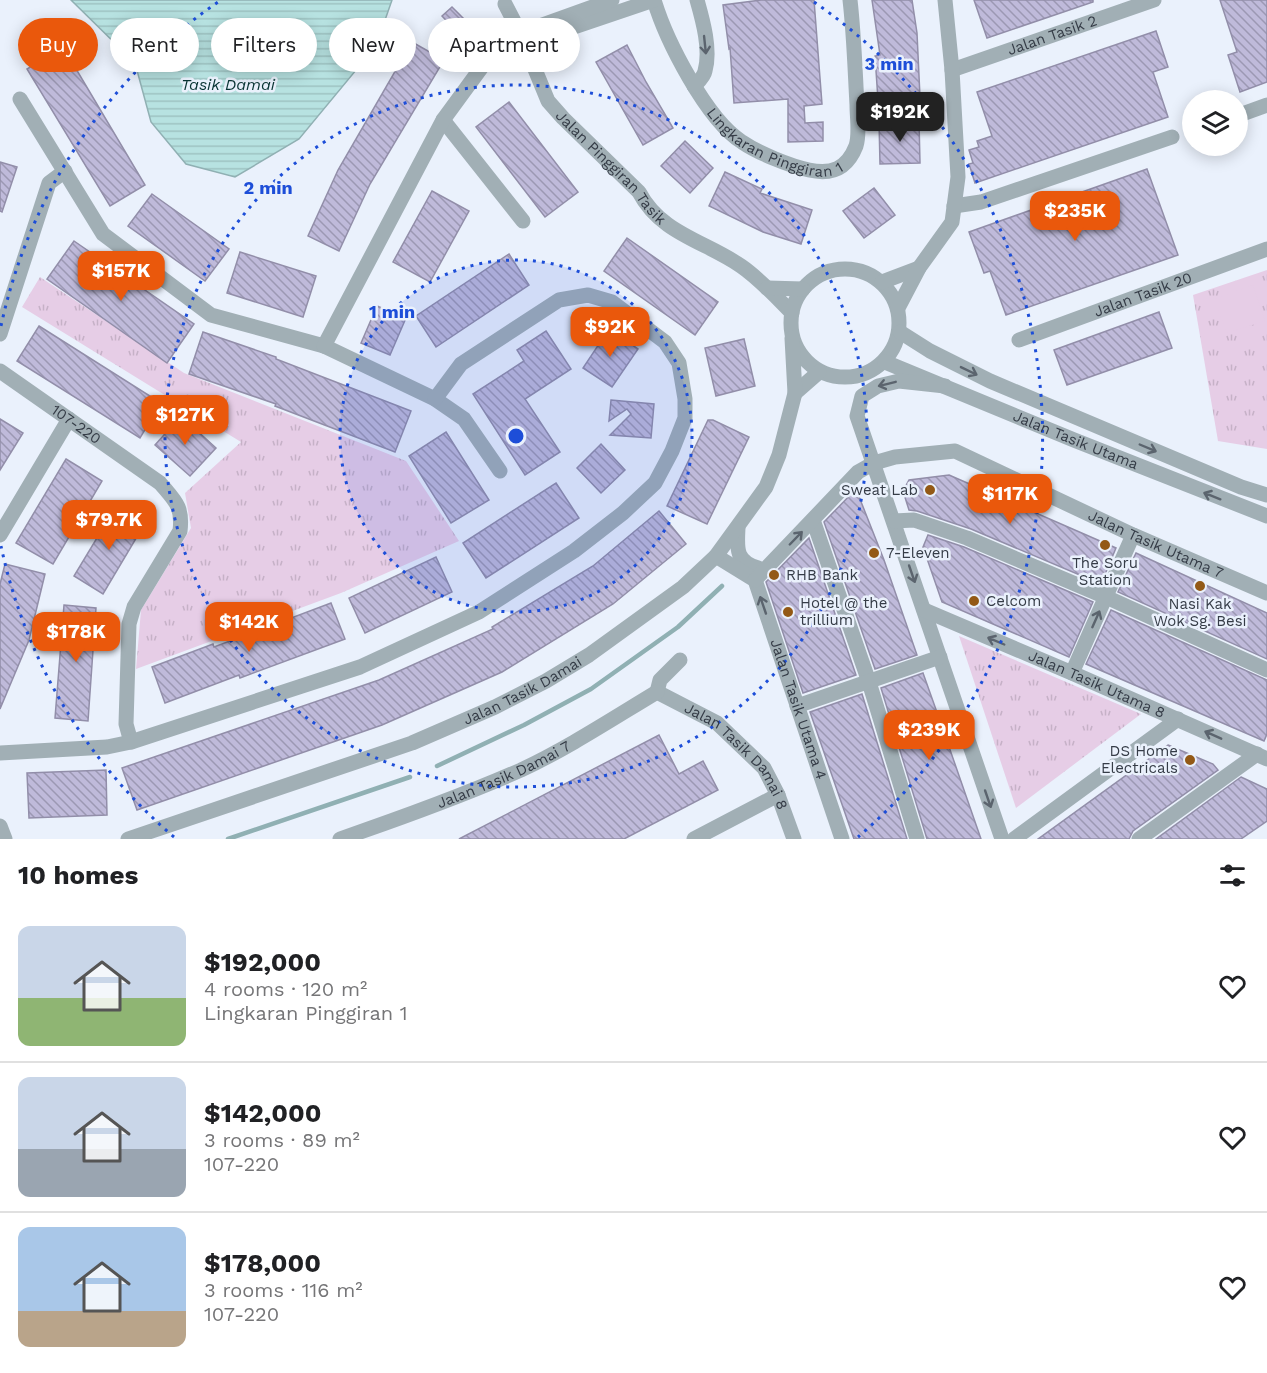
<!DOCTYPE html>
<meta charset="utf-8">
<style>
:root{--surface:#fff;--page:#f2f2f2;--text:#202124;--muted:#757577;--line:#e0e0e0;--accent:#ea580c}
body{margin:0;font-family:"Work Sans",sans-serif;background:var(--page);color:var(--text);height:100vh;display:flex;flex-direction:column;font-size:22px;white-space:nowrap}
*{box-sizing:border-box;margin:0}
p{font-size:20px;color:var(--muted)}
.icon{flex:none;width:33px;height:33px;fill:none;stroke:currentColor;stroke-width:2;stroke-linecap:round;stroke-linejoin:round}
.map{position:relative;height:839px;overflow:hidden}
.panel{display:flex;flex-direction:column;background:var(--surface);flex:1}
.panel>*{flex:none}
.guide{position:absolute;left:18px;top:18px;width:600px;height:54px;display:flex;gap:12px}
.tools{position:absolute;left:1182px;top:90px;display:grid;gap:12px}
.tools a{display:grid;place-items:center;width:66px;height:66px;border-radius:50%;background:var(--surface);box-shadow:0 3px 15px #0003;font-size:30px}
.price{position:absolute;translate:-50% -51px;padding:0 14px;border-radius:12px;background:var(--accent);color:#fff;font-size:20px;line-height:39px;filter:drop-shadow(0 2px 3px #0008)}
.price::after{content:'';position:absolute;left:50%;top:36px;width:18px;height:14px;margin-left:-9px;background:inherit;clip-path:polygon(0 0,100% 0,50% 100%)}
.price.active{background:#222;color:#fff}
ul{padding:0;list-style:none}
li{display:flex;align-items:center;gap:18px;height:150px;padding:0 18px}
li+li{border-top:2px solid var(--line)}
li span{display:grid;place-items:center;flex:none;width:168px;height:120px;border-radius:12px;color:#555}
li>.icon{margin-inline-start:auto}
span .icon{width:72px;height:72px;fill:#fffc;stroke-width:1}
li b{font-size:26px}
h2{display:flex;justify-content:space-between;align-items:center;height:72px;padding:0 18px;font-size:26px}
.tag{padding:0 21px;border-radius:27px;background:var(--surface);box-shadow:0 3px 15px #0003;font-size:21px;line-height:54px}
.tag.active{background:var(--accent);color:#fff}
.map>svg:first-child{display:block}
.park{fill:url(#park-tufts)}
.pitch{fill:#e6cde6}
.water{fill:url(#water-rules);stroke:#90b0b3;stroke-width:1.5}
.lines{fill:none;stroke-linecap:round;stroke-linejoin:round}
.stream{stroke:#90b0b3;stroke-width:4.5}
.building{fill:url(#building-back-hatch);stroke:#928ea9;stroke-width:1.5}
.minor{stroke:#a1afb5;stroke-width:15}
.oneway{stroke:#5b646e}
.ring{fill:none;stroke:#1d4ed8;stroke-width:3;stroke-dasharray:3 6}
.poi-dot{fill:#935916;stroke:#eaf1fc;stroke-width:2}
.labels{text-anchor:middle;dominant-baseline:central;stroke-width:5;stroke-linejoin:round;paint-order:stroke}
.street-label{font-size:15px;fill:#353c47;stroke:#eaf1fc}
.poi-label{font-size:15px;fill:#353c47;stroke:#eaf1fc;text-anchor:start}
.water-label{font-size:16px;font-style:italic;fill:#093434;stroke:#eaf1fc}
.centre{fill:#1d4ed8;stroke:#eaf1fc;stroke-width:3}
.ring-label{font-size:18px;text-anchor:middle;font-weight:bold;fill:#1d4ed8;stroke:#eaf1fc;stroke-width:5;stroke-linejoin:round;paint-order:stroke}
</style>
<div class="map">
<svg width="1267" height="839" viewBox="0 0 1267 839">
<defs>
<pattern id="park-tufts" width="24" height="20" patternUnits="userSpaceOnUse" patternTransform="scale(1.5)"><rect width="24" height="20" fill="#e6cde6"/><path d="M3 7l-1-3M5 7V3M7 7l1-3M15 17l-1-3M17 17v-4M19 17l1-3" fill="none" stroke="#c6b1c7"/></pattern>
<pattern id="water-rules" width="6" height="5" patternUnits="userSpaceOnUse" patternTransform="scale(1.5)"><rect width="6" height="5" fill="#b7e2e1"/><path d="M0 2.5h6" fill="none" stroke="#9ec3c2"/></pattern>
<pattern id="building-back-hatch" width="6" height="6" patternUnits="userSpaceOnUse" patternTransform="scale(1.5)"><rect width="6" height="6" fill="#bfbada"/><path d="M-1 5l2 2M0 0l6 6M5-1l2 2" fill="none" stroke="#9c98b3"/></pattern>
</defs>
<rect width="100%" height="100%" fill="#eaf1fc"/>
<!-- park -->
<g class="park">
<polygon points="1267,270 1267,449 1218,441 1193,295"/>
<polygon points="40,277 184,373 406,461 459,541 341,593 136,669 141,610 191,528 185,493 241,442 22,307"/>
<polygon points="959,636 1141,714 1016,808"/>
</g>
<!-- pitch -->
<polygon class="pitch" points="1253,285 1265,321 1227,333 1214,299"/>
<!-- water -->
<polygon class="water" points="71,0 392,0 376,46 299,139 235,177 186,164 151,122 135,63"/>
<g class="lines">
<!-- stream -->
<g class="stream">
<polyline points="437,766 524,725 591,689 678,627 722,586"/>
<polyline points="228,839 410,777"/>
</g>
</g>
<!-- building -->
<g class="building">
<polygon points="761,0 814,0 822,104 804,106 805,123 823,122 823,141 788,142 788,99 734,103 730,48 729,49 723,5"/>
<polygon points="872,0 912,0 917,33 920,97 878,100 875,56 880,55"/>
<polygon points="974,0 1093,0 1093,2 987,38"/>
<polygon points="1220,0 1267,0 1267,82 1240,92 1228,55 1237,52"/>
<polygon points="452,7 472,27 462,37 442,16"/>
<polygon points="1156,31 1168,67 1153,72 1168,117 975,183 969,164 973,163 969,150 979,147 977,141 992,136 977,92"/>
<polygon points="412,42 444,60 370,184 339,251 308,236 338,170"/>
<polygon points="627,45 646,82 673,128 643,145 596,62"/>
<polygon points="63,47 145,185 110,206 27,69"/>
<polygon points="509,102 578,192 545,217 476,127"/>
<polygon points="919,121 920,163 880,164 879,122"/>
<polygon points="685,141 713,168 690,193 661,166"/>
<polygon points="0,162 17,167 2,212 0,211"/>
<polygon points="1147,169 1178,255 1006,315 990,271 984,273 969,232"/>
<polygon points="725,172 762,189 760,193 812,210 801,244 763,232 709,206"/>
<polygon points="874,188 895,215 864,238 843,211"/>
<polygon points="432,191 469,211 430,282 393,262"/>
<polygon points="152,194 229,249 205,281 128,226"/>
<polygon points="627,238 718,302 695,335 604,271"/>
<polygon points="74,241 194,324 167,363 47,279"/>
<polygon points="240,252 316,276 303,317 227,293"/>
<polygon points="509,254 529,285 436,347 416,316"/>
<polygon points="377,306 406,318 390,355 361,343"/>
<polygon points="1159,312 1172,348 1067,385 1054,350"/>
<polygon points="39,326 161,403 140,438 17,361"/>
<polygon points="609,329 638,349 612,387 583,368"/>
<polygon points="546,331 571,369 525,399 560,452 525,475 473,394 524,361 517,350"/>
<polygon points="203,332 276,357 276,359 411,411 395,452 275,406 276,404 189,374"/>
<polygon points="744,339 755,386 716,396 705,348"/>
<polygon points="611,400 654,404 651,438 610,435 631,414 627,409 609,421"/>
<polygon points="181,416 216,448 190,476 155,445"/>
<polygon points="0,419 23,433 0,470"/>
<polygon points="708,420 713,420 749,437 707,524 667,506"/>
<polygon points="446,432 489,500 451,523 409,456"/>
<polygon points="601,444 625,470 601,493 577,468"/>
<polygon points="66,459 102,481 53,564 16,543"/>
<polygon points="949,475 1116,548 1101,584 971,529 917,511 909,510 903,491 909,480"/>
<polygon points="556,483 579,518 486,578 463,543"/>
<polygon points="856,489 884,560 917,655 875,669 824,522"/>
<polygon points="115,508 144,525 103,594 74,576"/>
<polygon points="659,511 686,544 613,604 502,672 382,725 137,810 122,768 379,680 493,629 492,627 593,566"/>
<polygon points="928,535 964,547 1093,602 1069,657 942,602 923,547"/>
<polygon points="809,538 856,675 803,693 766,582"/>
<polygon points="1136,553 1267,613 1267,659 1118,592"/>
<polygon points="436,557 452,592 365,633 349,598"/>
<polygon points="5,564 45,574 29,640 0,709 0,584"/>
<polygon points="331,603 345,639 240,678 239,675 165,703 152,667 213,644 214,647"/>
<polygon points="64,605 96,608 88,721 55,718"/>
<polygon points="1111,610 1267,680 1267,734 1264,741 1086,664"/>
<polygon points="923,673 939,718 981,839 927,839 881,688"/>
<polygon points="862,694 907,839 854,839 810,712"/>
<polygon points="659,735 679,774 703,761 718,790 624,839 459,839"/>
<polygon points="1168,745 1213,764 1218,770 1133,831 1129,839 1038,839"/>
<polygon points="106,770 107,815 29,818 27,773"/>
<polygon points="1241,777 1267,789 1267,821 1241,839 1156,839"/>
</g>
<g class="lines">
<!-- minor -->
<g class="minor">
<path id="s1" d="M654,0C666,40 706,119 742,142C758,153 790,166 809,170C831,175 847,169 856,146C860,134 857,118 857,105C855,70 854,35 850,0"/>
<path id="s2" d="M505,4L520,33L548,101L563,118L639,192C661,234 705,241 741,266C760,279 776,297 792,313"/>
<polyline points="516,44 524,44 654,0"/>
<path id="s3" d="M952,70L1154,0"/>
<path d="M694,86C698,82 704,77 705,71C711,50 703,21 697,0"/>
<polyline points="20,99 103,234 211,315 324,346 435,399 464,419 500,471"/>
<polyline points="1245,113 1267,105"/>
<polyline points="443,120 523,221"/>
<polyline points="954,206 981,202 1172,137"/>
<circle cx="845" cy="323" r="54"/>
<polyline points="882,282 919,268"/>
<polyline points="767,288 803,289"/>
<polyline points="898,308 919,268 952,222 958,177 952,70 945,0"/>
<polyline points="900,332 930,351 990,381 1241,487 1267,495"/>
<polyline points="0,334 49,183 65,171"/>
<path id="s4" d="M1019,340L1267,249"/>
<polyline points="324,346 443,120 484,64 520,33 612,0"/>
<path id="s5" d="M885,362L1074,440L1267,516"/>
<path id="s6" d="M0,371L160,483C175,501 183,506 180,531L134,607L129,624L126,724L131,742"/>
<polyline points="945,386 899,381 878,386 862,396 857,416 1002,839"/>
<polyline points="795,393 819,372"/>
<polyline points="813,520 869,682 917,839"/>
<polyline points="894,521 914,520 967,538 1106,597 1267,670"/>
<path d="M738,528C737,548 735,561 758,568"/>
<polyline points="0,535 69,419"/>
<path id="s7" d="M716,556L755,580L842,839"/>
<path id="s8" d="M755,580L858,472L874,463L895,457L955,451L1133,535L1267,593"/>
<path id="s9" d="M924,610L1072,673L1267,759"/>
<polyline points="1072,673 1133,535"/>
<path id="s10" d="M657,692L717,723L764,768L778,795L794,839"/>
<polyline points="657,692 660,680 680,660"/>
<polyline points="797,706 940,657"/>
<polyline points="0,753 107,747 131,742 360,667 479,612 574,551 623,513 655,483 672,451 685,418 685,399 679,363 665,342 612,302 588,295 559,300 461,364 435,399"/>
<polyline points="0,826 5,839"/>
<path id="s11" d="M128,839L412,743L495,707L546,681L589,655L683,587L716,556L766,487L779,455L795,393L792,338"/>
<path id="s12" d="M340,839C401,818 462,796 521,770C568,748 612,719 657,692"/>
<polyline points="694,839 778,795"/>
<polyline points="1014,839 1178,719"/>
<polyline points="1139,839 1257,754"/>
</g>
</g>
<!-- one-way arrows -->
<defs><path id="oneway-shaft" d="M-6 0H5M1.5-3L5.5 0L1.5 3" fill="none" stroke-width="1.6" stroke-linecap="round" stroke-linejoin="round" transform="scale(1.5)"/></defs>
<g class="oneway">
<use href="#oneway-shaft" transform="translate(705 45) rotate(84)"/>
<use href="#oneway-shaft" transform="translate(969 371) rotate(26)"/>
<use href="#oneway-shaft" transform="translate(887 384) rotate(166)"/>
<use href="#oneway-shaft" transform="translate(1148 448) rotate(23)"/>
<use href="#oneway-shaft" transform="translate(1212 496) rotate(-158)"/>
<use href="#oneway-shaft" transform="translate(796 538) rotate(-46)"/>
<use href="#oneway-shaft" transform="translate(912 574) rotate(71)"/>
<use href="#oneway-shaft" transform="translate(763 605) rotate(-109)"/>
<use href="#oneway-shaft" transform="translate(1096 619) rotate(-66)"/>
<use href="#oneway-shaft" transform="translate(996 641) rotate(-157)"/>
<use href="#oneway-shaft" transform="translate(1213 735) rotate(-156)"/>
<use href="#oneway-shaft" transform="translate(988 799) rotate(71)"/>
</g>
<!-- distance rings -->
<circle cx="516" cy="436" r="176" fill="#1d4ed8" fill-opacity=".12"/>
<g class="ring">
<circle cx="516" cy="436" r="176"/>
<circle cx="516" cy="436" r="351"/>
<path d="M174 837A527 527 0 0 1 1 546M1 326A527 527 0 0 1 218 2M814 2A527 527 0 0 1 858 837"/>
</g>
<!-- markers -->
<g class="poi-dot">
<circle cx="930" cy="490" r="6"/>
<circle cx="1105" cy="545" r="6"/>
<circle cx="874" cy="553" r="6"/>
<circle cx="774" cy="575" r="6"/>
<circle cx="1200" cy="586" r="6"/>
<circle cx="974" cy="601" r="6"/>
<circle cx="788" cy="612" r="6"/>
<circle cx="1190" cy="760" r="6"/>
</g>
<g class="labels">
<!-- street labels -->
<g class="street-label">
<text stroke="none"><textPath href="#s3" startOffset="106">Jalan Tasik 2</textPath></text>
<text stroke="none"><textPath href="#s1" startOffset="200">Lingkaran Pinggiran 1</textPath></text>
<text stroke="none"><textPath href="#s2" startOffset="198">Jalan Pinggiran Tasik</textPath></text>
<text stroke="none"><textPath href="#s4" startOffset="132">Jalan Tasik 20</textPath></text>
<text stroke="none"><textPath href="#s6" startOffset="93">107-220</textPath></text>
<text stroke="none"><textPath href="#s5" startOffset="206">Jalan Tasik Utama</textPath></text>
<text stroke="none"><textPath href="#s8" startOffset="471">Jalan Tasik Utama 7</textPath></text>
<text stroke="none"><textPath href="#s9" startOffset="188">Jalan Tasik Utama 8</textPath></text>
<text stroke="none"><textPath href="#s11" startOffset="422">Jalan Tasik Damai</textPath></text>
<text stroke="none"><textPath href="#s7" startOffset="182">Jalan Tasik Utama 4</textPath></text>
<text stroke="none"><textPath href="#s10" startOffset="105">Jalan Tasik Damai 8</textPath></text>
<text stroke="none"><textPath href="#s12" startOffset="176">Jalan Tasik Damai 7</textPath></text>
</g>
<!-- poi labels -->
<g class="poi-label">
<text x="918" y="490" text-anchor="end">Sweat Lab</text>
<text x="886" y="553">7-Eleven</text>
<text x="1105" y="563" text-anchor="middle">The Soru<tspan x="1105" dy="17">Station</tspan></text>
<text x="786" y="575">RHB Bank</text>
<text x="986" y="601">Celcom</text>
<text x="800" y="603">Hotel @ the<tspan x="800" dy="17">trillium</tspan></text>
<text x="1200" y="604" text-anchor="middle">Nasi Kak<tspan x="1200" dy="17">Wok Sg. Besi</tspan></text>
<text x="1178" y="751" text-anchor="end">DS Home<tspan x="1178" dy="17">Electricals</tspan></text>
</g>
<!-- water labels -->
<g class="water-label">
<text x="228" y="84">Tasik Damai</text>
</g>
</g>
<circle cx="516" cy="436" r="9" class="centre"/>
<g class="ring-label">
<text x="889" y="70">3 min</text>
<text x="268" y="194">2 min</text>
<text x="392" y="318">1 min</text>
</g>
</svg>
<div class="tools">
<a><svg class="icon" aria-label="layers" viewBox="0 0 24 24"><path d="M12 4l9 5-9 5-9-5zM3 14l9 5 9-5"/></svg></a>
</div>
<b class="price active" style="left:900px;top:143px">$192K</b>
<b class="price" style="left:1075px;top:242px">$235K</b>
<b class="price" style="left:121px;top:302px">$157K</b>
<b class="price" style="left:610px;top:358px">$92K</b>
<b class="price" style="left:185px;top:446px">$127K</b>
<b class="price" style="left:1010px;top:525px">$117K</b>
<b class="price" style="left:109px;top:551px">$79.7K</b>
<b class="price" style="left:249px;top:653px">$142K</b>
<b class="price" style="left:76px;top:663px">$178K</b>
<b class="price" style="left:929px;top:761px">$239K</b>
<div class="guide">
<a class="tag active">Buy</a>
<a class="tag">Rent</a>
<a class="tag">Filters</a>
<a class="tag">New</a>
<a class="tag">Apartment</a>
</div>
</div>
<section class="panel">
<h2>10 homes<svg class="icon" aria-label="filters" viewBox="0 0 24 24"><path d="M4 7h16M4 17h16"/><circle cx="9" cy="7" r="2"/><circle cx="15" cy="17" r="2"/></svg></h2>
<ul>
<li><span style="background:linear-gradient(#c9d6e8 60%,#8fb573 0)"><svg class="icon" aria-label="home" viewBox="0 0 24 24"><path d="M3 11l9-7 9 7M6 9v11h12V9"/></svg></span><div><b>$192,000</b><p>4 rooms · 120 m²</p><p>Lingkaran Pinggiran 1</p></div><svg class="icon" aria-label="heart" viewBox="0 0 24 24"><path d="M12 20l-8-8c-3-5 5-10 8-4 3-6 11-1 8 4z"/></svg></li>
<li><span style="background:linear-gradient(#c9d6e8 60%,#9aa5b1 0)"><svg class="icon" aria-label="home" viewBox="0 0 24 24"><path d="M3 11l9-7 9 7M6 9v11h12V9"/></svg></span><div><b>$142,000</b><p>3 rooms · 89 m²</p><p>107-220</p></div><svg class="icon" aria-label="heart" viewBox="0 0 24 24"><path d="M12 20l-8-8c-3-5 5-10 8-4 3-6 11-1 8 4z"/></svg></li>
<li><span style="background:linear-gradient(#a9c7e8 70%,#b9a48a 0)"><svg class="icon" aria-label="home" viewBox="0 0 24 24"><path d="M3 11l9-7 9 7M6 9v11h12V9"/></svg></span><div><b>$178,000</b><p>3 rooms · 116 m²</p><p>107-220</p></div><svg class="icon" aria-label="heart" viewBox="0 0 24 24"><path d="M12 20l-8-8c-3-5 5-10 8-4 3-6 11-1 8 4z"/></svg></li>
</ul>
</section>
